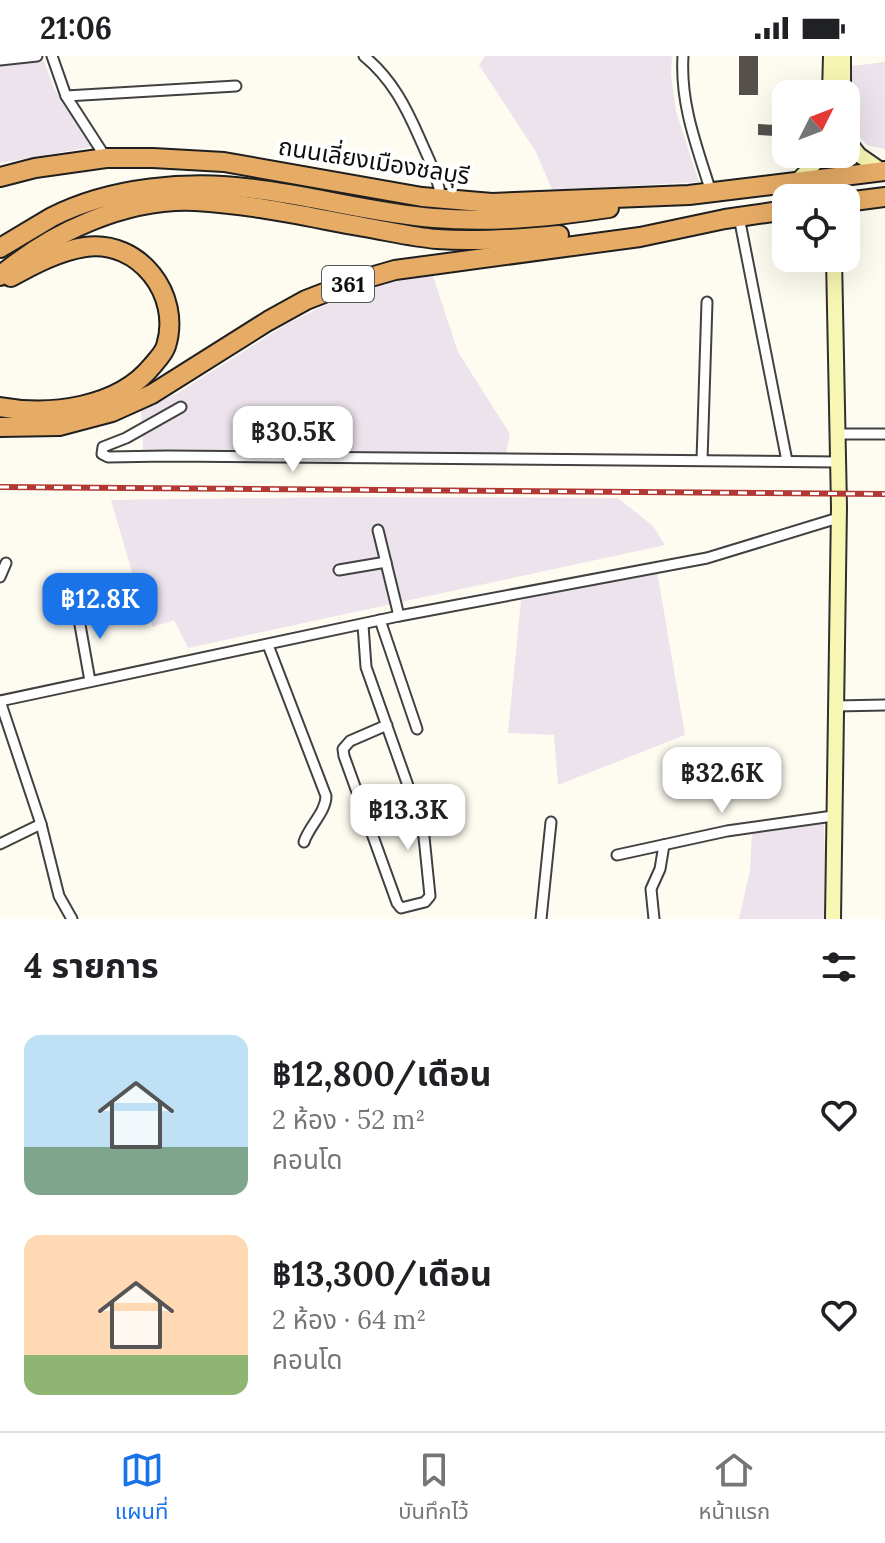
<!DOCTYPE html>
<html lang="th">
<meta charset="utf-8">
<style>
:root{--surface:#fff;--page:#f2f2f2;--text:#202124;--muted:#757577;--line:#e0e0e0;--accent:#1a73e8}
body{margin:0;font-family:Lora,"Noto Sans Thai",serif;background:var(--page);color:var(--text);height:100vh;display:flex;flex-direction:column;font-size:30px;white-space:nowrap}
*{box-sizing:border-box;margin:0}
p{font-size:26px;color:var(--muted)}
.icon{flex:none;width:44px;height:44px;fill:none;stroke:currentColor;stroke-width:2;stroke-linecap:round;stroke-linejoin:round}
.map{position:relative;height:863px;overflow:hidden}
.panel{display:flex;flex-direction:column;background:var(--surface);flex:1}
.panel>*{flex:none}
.needle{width:52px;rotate:48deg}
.controls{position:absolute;left:772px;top:24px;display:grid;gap:16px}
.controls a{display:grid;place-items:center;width:88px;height:88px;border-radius:16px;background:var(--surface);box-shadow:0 8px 32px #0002;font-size:40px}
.price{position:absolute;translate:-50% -68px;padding:0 18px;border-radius:16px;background:#fff;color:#222;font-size:26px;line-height:52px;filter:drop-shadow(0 2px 4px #0008)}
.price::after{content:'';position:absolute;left:50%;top:48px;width:24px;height:18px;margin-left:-12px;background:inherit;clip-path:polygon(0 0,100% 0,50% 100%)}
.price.selected{background:var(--accent);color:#fff}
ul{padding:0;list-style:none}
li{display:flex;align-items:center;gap:24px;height:200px;padding:0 24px}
li span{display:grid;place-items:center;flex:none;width:224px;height:160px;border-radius:16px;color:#555}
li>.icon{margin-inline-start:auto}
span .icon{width:96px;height:96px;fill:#fffc;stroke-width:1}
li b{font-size:34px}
h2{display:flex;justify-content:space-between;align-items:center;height:96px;padding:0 24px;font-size:34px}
.status{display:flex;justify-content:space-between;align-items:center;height:56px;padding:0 40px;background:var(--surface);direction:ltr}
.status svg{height:22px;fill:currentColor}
.menu{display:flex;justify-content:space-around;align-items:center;height:112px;border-top:2px solid var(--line);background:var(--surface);font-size:22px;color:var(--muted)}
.menu a{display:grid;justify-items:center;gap:4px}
.menu .selected{color:var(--accent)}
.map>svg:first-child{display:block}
.industrial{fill:#ece3ec}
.building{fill:#56504c}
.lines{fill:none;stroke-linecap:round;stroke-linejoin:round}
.street-casing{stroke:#414141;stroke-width:13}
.secondary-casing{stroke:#303030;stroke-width:18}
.highway-casing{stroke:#1f1f1f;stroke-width:22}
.street{stroke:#fff;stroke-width:9}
.secondary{stroke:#f7f6b2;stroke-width:14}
.highway{stroke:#e6ac66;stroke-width:18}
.rail-casing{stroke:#b13833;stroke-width:6}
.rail{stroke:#fff;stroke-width:3;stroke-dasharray:9;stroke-linecap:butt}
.labels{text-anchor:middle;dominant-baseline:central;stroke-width:8;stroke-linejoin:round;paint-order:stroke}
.shield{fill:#fff;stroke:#565656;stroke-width:2}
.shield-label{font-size:22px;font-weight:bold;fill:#0e0e0e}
.street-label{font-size:24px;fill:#0e0e0e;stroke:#fff}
</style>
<div class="status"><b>21:06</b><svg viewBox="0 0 49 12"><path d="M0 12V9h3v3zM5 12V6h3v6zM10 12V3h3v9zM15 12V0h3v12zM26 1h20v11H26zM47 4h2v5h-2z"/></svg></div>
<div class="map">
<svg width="885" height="863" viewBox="0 0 885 863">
<rect width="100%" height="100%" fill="#fefcf1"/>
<!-- industrial -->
<g class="industrial">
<polygon points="0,0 42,0 54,32 91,91 0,107"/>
<polygon points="485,0 672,0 671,19 676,55 699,126 552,134 536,96 479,9"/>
<polygon points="885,6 885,93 867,89 854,75 851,65 851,10"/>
<polygon points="432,217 458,296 510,378 505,404 143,394 141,354 178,337 285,269 321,251 361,234"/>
<polygon points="340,441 618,442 653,470 665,489 188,592 174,564 152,571 147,532 136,530 111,444"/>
<polygon points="657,515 685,679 558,729 554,679 508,677 521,544"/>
<polygon points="824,768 827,863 739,863 750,814 752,778"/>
</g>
<!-- building -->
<g class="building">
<rect x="739" y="0" width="19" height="39"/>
<polygon points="758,68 775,69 775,80 758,79"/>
</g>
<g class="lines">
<defs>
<g id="street">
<polyline points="52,0 66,40 106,102"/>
<path d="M364,0C392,23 406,51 420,83C429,104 438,120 441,143"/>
<path d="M683,0C680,48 697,91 711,136"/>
<polyline points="0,4 37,0"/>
<polyline points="66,40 236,30"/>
<polyline points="739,161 787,405"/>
<polyline points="181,351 126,382 103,391 102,398 108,401 167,400 838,406"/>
<polyline points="838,378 885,378"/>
<polyline points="702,404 707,246"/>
<polyline points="378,474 399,560"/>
<polyline points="339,514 386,506"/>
<polyline points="0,521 6,507"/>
<polyline points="77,552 90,625"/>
<polyline points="380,564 417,673"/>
<polyline points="363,569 366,611 412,741 424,781 430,840 425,846 401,852 397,847 344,700 343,693 350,685 387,669"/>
<path d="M268,589L326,740C326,756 309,770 304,786"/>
<polyline points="0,645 399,560 707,502 838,462"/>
<polyline points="0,645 41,768 59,840 72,863"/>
<polyline points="836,650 885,649"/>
<polyline points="0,788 41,768"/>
<polyline points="617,799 727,775 833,760"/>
<polyline points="541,863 551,766"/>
<polyline points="654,863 651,833 660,813 664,789"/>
</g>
<g id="secondary">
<polyline points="843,0 843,38"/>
<polyline points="830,38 831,0"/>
<polyline points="846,82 859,99 882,115"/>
<polyline points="797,125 824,98"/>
<polyline points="833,863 839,451 834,202"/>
</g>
<g id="highway">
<polyline points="0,121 35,112 106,102 153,102 224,106 422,141 492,147 689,139 885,115"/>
<polyline points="846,146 885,141"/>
<path d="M0,192C17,182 35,171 52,161C111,131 189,124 254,133C314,140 373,157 434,162C493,167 550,161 609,152"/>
<path d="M0,220C52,176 126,142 195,145C252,148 308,161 364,171C388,175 413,181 437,183C477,186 518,183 559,179"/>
<path d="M0,351C50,360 118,352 152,310C157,304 164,297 166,290C182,239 139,183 85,191C59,195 34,208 11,221"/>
<polyline points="0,371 59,370 112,356 152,338 268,265 306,244 350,227 395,214 640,181 725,163 786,154"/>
</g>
</defs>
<!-- street casing -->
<use href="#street" class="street-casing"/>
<!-- secondary casing -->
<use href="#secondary" class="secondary-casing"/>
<!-- highway casing -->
<use href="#highway" class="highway-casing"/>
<!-- street -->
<use href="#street" class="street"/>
<!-- secondary -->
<use href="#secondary" class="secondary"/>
<!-- highway -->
<use href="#highway" class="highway"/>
<defs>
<polyline id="rail" points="0,431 885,438"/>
</defs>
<!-- rail casing -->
<use href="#rail" class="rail-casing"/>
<!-- rail -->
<use href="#rail" class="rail"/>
</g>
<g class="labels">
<!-- shield labels -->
<rect class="shield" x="322" y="210" width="52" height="36" rx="6"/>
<g class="shield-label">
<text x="348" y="228">361</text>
</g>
<!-- street labels -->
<g class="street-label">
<text transform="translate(374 105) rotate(9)">ถนนเลี่ยงเมืองชลบุรี</text>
</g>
</g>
</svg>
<div class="controls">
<a><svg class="needle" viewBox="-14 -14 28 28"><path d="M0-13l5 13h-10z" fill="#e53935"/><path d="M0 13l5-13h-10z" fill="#757577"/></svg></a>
<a><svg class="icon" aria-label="locate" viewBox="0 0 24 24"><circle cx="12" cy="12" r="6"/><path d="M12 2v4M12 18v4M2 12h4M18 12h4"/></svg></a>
</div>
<b class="price" style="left:293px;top:418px">฿30.5K</b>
<b class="price selected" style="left:100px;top:585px">฿12.8K</b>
<b class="price" style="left:722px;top:759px">฿32.6K</b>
<b class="price" style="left:408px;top:796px">฿13.3K</b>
</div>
<section class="panel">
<h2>4 รายการ<svg class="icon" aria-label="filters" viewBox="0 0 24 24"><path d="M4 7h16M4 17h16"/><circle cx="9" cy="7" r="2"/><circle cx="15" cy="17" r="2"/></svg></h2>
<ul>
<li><span style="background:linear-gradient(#bfe0f5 70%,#7fa58c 0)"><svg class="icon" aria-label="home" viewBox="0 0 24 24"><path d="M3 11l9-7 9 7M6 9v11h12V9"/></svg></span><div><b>฿12,800/เดือน</b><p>2 ห้อง · 52 m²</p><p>คอนโด</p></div><svg class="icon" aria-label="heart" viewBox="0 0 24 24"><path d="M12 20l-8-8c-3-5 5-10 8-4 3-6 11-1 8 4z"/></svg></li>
<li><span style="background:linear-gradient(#ffd9b3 75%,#8fb573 0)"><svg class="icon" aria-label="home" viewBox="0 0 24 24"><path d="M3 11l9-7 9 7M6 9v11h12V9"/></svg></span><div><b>฿13,300/เดือน</b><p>2 ห้อง · 64 m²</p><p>คอนโด</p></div><svg class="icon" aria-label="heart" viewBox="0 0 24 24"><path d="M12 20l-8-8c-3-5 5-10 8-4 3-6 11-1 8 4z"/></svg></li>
</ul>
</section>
<nav class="menu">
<a class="selected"><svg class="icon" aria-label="map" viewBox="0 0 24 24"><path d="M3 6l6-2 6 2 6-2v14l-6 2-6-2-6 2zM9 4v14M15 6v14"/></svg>แผนที่</a>
<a><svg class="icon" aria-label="saved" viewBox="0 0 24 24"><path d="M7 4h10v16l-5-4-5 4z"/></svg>บันทึกไว้</a>
<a><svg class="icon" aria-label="home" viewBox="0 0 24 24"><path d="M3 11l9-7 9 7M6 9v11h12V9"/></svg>หน้าแรก</a>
</nav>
